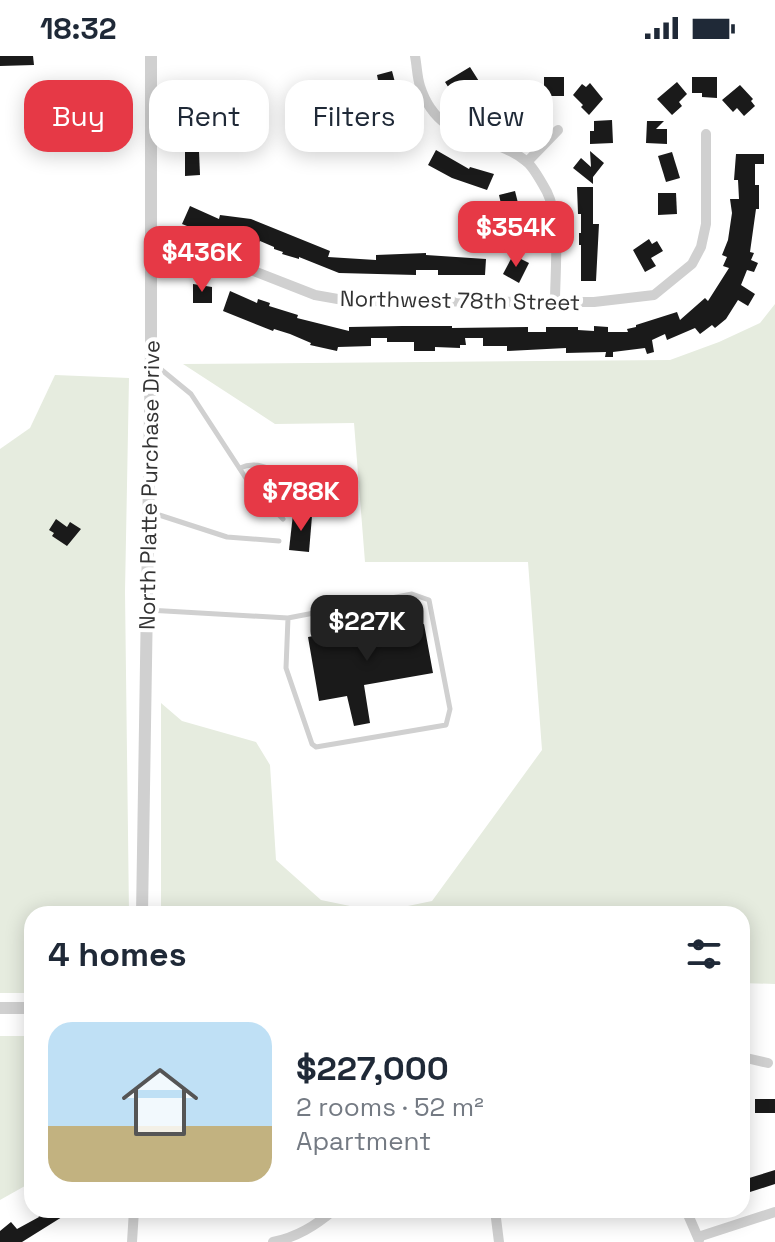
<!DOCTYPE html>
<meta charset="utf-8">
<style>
:root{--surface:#fff;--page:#f2f2f3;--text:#1f2937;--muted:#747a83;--accent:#e63946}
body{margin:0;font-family:"Space Grotesk",sans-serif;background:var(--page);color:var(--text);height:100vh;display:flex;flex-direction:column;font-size:30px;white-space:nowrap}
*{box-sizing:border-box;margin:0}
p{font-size:26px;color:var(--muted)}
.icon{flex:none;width:44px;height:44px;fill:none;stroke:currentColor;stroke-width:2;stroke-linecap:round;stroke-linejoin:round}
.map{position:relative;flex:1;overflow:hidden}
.panel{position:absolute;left:24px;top:850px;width:726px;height:312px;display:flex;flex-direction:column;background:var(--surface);border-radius:24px;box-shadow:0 4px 20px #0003}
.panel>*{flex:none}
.guide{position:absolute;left:24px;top:24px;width:728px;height:72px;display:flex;gap:16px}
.price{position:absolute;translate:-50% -68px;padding:0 18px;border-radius:16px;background:var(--accent);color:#fff;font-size:26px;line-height:52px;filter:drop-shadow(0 2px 4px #0008)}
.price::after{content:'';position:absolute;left:50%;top:48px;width:24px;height:18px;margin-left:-12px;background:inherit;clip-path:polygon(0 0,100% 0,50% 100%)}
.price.selected{background:#222;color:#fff}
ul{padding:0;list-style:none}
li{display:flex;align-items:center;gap:24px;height:200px;padding:0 24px}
li span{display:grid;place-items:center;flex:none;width:224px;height:160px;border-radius:24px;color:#555}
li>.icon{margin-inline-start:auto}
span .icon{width:96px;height:96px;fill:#fffc;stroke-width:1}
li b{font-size:34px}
h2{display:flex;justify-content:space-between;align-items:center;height:96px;padding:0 24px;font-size:34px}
.pill{padding:0 28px;border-radius:24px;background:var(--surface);box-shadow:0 4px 20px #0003;font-size:28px;line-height:72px}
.pill.selected{background:var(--accent);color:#fff}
.status{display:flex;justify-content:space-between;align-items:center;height:56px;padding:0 40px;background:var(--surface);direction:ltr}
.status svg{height:22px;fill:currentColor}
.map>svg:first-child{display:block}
.green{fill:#e6ecdf}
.building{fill:#1a1a1a}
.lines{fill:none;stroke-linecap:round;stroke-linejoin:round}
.service{stroke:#d0d0d0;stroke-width:5}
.minor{stroke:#d0d0d0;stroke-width:10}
.tertiary{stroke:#d0d0d0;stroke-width:12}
.labels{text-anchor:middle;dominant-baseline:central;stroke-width:8;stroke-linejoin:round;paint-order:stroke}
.street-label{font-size:22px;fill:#333;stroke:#fff}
</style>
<div class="status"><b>18:32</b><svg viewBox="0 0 49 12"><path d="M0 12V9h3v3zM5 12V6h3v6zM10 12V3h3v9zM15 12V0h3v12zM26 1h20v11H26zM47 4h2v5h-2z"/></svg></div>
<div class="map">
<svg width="775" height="1186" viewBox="0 0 775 1186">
<rect width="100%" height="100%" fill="#fff"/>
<!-- green -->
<g class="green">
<polygon points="775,248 775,928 742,927 742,858 161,858 161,647 182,665 256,686 270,709 276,804 321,844 379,856 432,845 542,694 528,506 365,506 354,367 275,368 183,308 670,304 719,286 760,267"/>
<polygon points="55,319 129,322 125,536 129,858 32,858 32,937 0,937 0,393 30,372"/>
<polygon points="0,980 32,980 32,1126 0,1144"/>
</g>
<!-- building -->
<g class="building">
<polygon points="0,0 33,0 34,9 0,10"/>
<polygon points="470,11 482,30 461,43 456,34 452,37 445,26"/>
<polygon points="392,15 397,34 392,35 394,41 379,45 374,25 378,24 377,19"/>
<rect x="544" y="21" width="20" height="19"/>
<polygon points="692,21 717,21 717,42 702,41 702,37 692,37"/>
<polygon points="677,26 687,38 679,46 682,50 672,59 657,43"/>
<polygon points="590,27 603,43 589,59 581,51 583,49 573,39 582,28 586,31"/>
<polygon points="740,29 753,43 751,45 755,50 744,60 737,52 733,56 722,44"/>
<polygon points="500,38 521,43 516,65 495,64"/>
<polygon points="612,64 613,87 590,88 590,75 594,75 594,65"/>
<polygon points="647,65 664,65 656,73 667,73 667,88 646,87"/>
<polygon points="436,94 469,113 470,111 494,118 487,134 452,122 428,109"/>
<polygon points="185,95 199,95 200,119 185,120"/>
<polygon points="590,95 604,107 593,121 593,128 573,112 581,102 591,111"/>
<polygon points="672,96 680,122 666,126 658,100"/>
<polygon points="736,98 764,98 764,108 755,108 755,129 759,129 759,153 756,153 750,196 754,197 751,204 758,207 754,216 747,214 741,229 755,238 748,250 738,244 726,263 715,272 712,269 700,278 695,272 667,284 665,278 652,284 654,296 647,298 645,292 613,296 613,301 605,301 606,296 566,297 566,292 507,295 507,290 483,290 483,282 465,282 466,289 460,289 460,292 435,291 435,295 414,295 414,286 387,286 387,282 371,282 371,290 338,291 337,295 310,289 311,287 290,278 274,273 273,275 223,255 230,235 257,247 258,243 270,247 269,250 298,259 297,262 349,275 349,271 402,270 452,270 452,272 528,271 528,276 546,276 546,271 578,271 578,274 594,275 594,270 608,271 608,276 628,276 627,273 636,271 636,269 677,256 680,264 705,242 708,245 729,212 723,210 727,201 722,199 728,184 732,157 730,143 739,143 738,124 734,124"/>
<polygon points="577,131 593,131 593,168 599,168 596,225 581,225 581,189 579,189 579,177 581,177 581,158 578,158"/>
<polygon points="515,135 523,167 529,167 528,180 523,180 523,188 507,188 507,160 504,161 499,139"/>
<polygon points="658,137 676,137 677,158 658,159"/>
<polygon points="190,150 219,163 220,159 251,163 330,195 328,201 376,204 376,199 426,197 426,199 486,203 485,219 438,219 438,214 416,214 416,219 339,217 299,201 299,203 282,198 283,196 274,193 274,191 260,185 257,190 225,180 225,178 203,174 202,176 182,168"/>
<polygon points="649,183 652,188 657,185 663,195 651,202 656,210 645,216 633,194"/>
<polygon points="513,199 529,207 519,227 503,218"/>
<polygon points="193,228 212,231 212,247 193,247"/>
<polygon points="293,458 312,460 309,496 289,494"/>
<polygon points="56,463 67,471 70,466 81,473 67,490 52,480 54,477 49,474"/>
<polygon points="424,568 433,617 364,629 370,667 354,670 347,640 319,645 308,581 352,573 353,582"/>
<rect x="755" y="1043" width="20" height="14"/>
<polygon points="775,1114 775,1128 750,1136 746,1123"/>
<polygon points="36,1154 59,1154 62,1161 22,1186 0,1186 0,1175 11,1166 17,1173 39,1161"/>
</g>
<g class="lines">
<!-- service -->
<g class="service">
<polyline points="152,306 191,338 251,430 283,463"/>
<path d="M240,412C263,401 284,422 301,436"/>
<polyline points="150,456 227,481 279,485"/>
<polyline points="148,554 288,562 286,612 312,688 316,691 446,669 450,653 429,544 412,538 288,562"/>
</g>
<!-- minor -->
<g class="minor">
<path d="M415,0C417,10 417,21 420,30C439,90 492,76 527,106C534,112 542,127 547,136C561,164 555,215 555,246"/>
<polyline points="527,106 558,74"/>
<polyline points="152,201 192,201 236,208 315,239 349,245 594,246 654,239 692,208 701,191 706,168 706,78"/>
<polyline points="742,1001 768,1007"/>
<polyline points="495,1154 499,1186"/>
<polyline points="686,1154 699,1184"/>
<polyline points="698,1181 775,1156"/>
<polyline points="132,1186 134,1154"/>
<path d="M273,1186C297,1181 315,1170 334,1154"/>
</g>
<!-- tertiary -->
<g class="tertiary">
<polyline points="142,858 151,294 151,0"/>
<polyline points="0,952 32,952"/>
</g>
</g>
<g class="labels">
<!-- street labels -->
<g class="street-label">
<text transform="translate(460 244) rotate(1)">Northwest 78th Street</text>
<text transform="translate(149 429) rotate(-89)">North Platte Purchase Drive</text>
</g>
</g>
</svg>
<b class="price" style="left:516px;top:213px">$354K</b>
<b class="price" style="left:202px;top:238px">$436K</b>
<b class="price" style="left:301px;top:477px">$788K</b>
<b class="price selected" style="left:367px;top:607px">$227K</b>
<div class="guide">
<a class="pill selected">Buy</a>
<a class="pill">Rent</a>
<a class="pill">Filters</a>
<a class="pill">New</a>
</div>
<section class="panel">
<h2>4 homes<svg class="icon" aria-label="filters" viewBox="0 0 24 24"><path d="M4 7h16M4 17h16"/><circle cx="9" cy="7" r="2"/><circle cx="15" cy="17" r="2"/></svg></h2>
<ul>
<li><span style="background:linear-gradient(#bfe0f5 65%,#c2b280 0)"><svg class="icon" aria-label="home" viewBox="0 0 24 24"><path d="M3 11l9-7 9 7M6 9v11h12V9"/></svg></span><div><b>$227,000</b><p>2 rooms · 52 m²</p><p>Apartment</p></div></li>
</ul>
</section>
</div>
